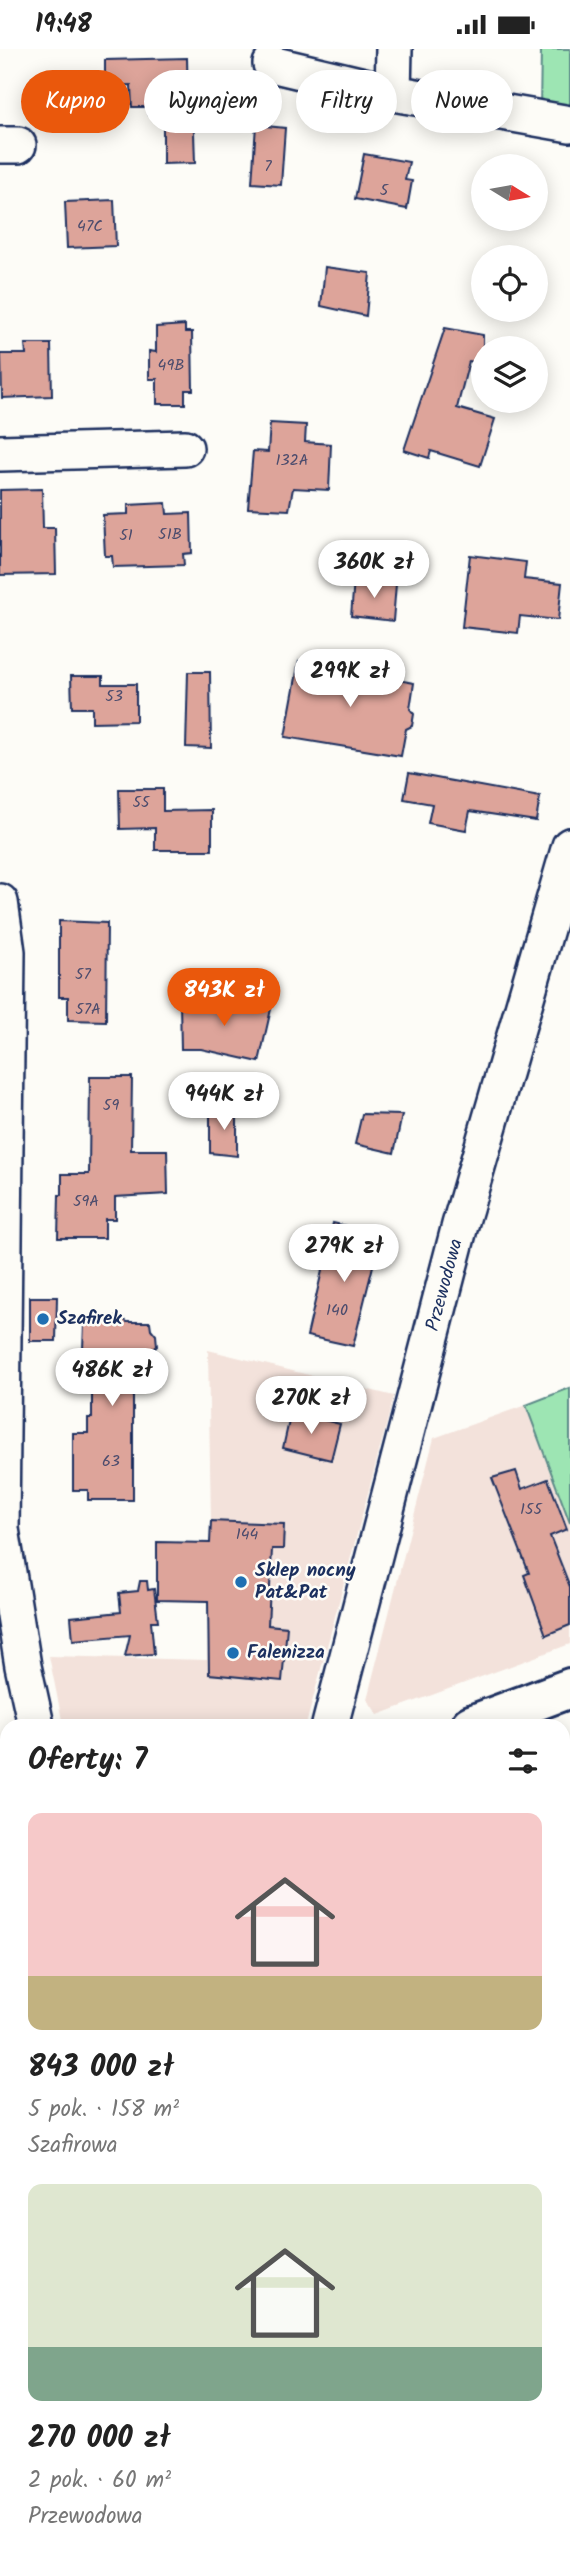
<!DOCTYPE html>
<html lang="pl">
<meta charset="utf-8">
<style>
:root{--surface:#fff;--page:#f6f6f6;--text:#222;--muted:#767676;--accent:#ea580c}
body{margin:0;font-family:Kalam,sans-serif;background:var(--page);color:var(--text);height:100vh;display:flex;flex-direction:column;font-size:26px;white-space:nowrap}
*{box-sizing:border-box;margin:0}
p{font-size:23px;color:var(--muted)}
.icon{flex:none;width:38px;height:38px;fill:none;stroke:currentColor;stroke-width:2;stroke-linecap:round;stroke-linejoin:round}
.map{position:relative;flex:1;overflow:hidden}
.panel{position:absolute;left:0px;top:1670px;width:570px;height:842px;display:flex;flex-direction:column;background:var(--surface);border-radius:21px 21px 0 0;box-shadow:0 4px 18px #0003}
.panel>*{flex:none}
.hud{position:absolute;left:21px;top:21px;width:528px;height:63px;display:flex;gap:14px}
.needle{width:46px;rotate:101deg}
.fabs{position:absolute;left:471px;top:105px;display:grid;gap:14px}
.fabs a{display:grid;place-items:center;width:77px;height:77px;border-radius:50%;background:var(--surface);box-shadow:0 4px 18px #0003;font-size:35px}
.price{position:absolute;translate:-50% -60px;padding:0 16px;border-radius:24px;background:#fff;color:#222;font-size:23px;line-height:46px;filter:drop-shadow(0 2px 4px #0008)}
.price::after{content:'';position:absolute;left:50%;top:42px;width:21px;height:16px;margin-left:-10px;background:inherit;clip-path:polygon(0 0,100% 0,50% 100%)}
.price.on{background:var(--accent);color:#fff}
ul{padding:0;list-style:none}
li{display:grid;align-content:center;gap:14px;height:371px;padding:0 28px}
li span{display:grid;place-items:center;height:217px;border-radius:14px;color:#555}
li>.icon{margin-inline-start:auto}
span .icon{width:126px;height:126px;fill:#fffc;stroke-width:1}
li b{font-size:30px}
h2{display:flex;justify-content:space-between;align-items:center;height:84px;padding:0 28px;font-size:30px}
.chip{padding:0 24px;border-radius:32px;background:var(--surface);box-shadow:0 4px 18px #0003;font-size:24px;line-height:63px}
.chip.on{background:var(--accent);color:#fff}
.status{display:flex;justify-content:space-between;align-items:center;height:49px;padding:0 35px;background:var(--surface);direction:ltr}
.status svg{height:19px;fill:currentColor}
.map>svg:first-child{display:block}
.built{fill:#f3e2db}
.green{fill:#9de5b3;stroke:#5c8a88;stroke-width:2}
.building{fill:#dda49a;stroke:#1b2f5e;stroke-width:2}
.lines{fill:none;stroke-linecap:round;stroke-linejoin:round}
.minor-casing{stroke:#1b2f5e;stroke-width:40}
.major-casing{stroke:#1b2f5e;stroke-width:44}
.path{stroke:#1b2f5e;stroke-width:4.5;stroke-dasharray:7 5;stroke-linecap:butt}
.minor{stroke:#fdfcf7;stroke-width:35}
.major{stroke:#fdfcf7;stroke-width:38}
.rail-casing{stroke:#1b2f5e;stroke-width:8}
.rail{stroke:#fdfcf7;stroke-width:5;stroke-dasharray:16;stroke-linecap:butt}
.poi-dot{fill:#1f6fb2;stroke:#fdfcf7;stroke-width:2.5}
.labels{text-anchor:middle;dominant-baseline:central;stroke-width:5;stroke-linejoin:round;paint-order:stroke}
.number-label{font-size:16px;fill:#4c4c6d}
.street-label{font-size:19px;fill:#1b2f5e;stroke:#fdfcf7}
.poi-label{font-size:19px;font-weight:bold;fill:#1b2f5e;stroke:#fdfcf7;text-anchor:start}
</style>
<div class="status"><b>19:48</b><svg viewBox="0 0 49 12"><path d="M0 12V9h3v3zM5 12V6h3v6zM10 12V3h3v9zM15 12V0h3v12zM26 1h20v11H26zM47 4h2v5h-2z"/></svg></div>
<div class="map">
<svg width="570" height="2511" viewBox="0 0 570 2511">
<rect width="100%" height="100%" fill="#fdfcf7"/>
<filter id="ink" filterUnits="userSpaceOnUse"><feTurbulence type="fractalNoise" baseFrequency=".0143" numOctaves="2"/><feDisplacementMap in="SourceGraphic" scale="14" xChannelSelector="R" yChannelSelector="G"/><feConvolveMatrix kernelMatrix="1 2 1 2 8 2 1 2 1" color-interpolation-filters="sRGB"/></filter>
<g filter="url(#ink)">
<!-- built -->
<g class="built">
<polygon points="208,1301 394,1347 306,1676 63,1676 49,1607 207,1611 211,1472"/>
<polygon points="526,1356 570,1474 570,1595 378,1666 367,1650 434,1389"/>
<polygon points="7,2326 7,2504 490,2504 492,2511 0,2511 0,2336"/>
</g>
<!-- green -->
<g class="green">
<polygon points="541,0 570,0 570,64 540,60"/>
<polygon points="570,1339 570,1474 526,1356"/>
<polygon points="7,1887 7,1938 0,1941 0,1890"/>
<polygon points="7,2063 7,2118 0,2120 0,2066"/>
<polygon points="7,2189 7,2239 0,2249 0,2192"/>
<polygon points="570,2371 570,2511 492,2511 490,2504 564,2504 564,2373"/>
<polygon points="255,2504 410,2504 412,2511 258,2511"/>
</g>
<!-- building -->
<g class="building">
<polygon points="187,9 188,52 193,52 195,114 163,115 163,65 148,66 147,58 132,58 131,36 105,37 105,11"/>
<polygon points="256,76 285,79 281,136 252,134"/>
<polygon points="364,105 409,113 405,131 412,132 407,160 355,150"/>
<polygon points="114,151 116,197 67,199 65,153"/>
<polygon points="325,218 370,224 366,267 321,257"/>
<polygon points="185,276 185,283 192,283 193,341 185,341 185,355 157,355 157,330 149,330 149,302 156,303 156,278"/>
<polygon points="445,279 483,286 483,314 469,312 457,359 495,370 480,417 431,402 429,409 404,401"/>
<polygon points="25,295 51,295 52,347 2,349 1,305 26,305"/>
<polygon points="270,374 306,376 305,393 331,395 329,441 293,439 289,461 248,459 253,402 268,403"/>
<polygon points="42,440 43,479 55,479 56,525 0,526 0,441"/>
<polygon points="166,454 167,465 191,464 192,504 183,505 184,516 113,518 112,507 105,507 103,466 128,465 128,456"/>
<polygon points="470,506 526,513 524,530 562,534 558,571 520,567 518,584 462,578"/>
<polygon points="354,531 396,535 393,572 351,567"/>
<polygon points="299,612 414,634 410,660 414,665 412,677 406,680 401,707 285,688"/>
<polygon points="188,623 210,623 211,699 186,698"/>
<polygon points="71,627 103,627 103,635 136,635 136,672 92,673 92,659 72,659"/>
<polygon points="409,724 540,748 536,772 470,762 466,781 428,774 432,755 404,750"/>
<polygon points="119,740 163,740 163,762 212,761 212,801 155,801 155,779 120,780"/>
<polygon points="59,872 107,874 106,972 68,971 68,948 59,948"/>
<polygon points="180,953 236,953 271,960 259,1013 201,1000 181,1000"/>
<polygon points="90,1028 132,1028 131,1101 167,1101 168,1145 115,1148 115,1170 105,1170 105,1189 58,1189 59,1146 62,1146 62,1125 89,1125"/>
<polygon points="210,1060 237,1061 237,1107 210,1104"/>
<polygon points="362,1065 402,1066 394,1104 355,1095"/>
<polygon points="333,1174 381,1185 353,1297 307,1287"/>
<polygon points="30,1248 57,1248 56,1292 30,1292"/>
<polygon points="110,1268 121,1268 127,1273 150,1273 151,1280 156,1286 157,1297 151,1303 152,1328 133,1329 133,1451 88,1451 88,1441 73,1441 73,1384 88,1384 88,1369 92,1369 92,1300 83,1300 84,1274 104,1274"/>
<polygon points="291,1363 340,1375 331,1411 283,1399"/>
<polygon points="516,1422 522,1440 548,1430 567,1480 550,1487 570,1538 570,1576 546,1586 524,1526 529,1524 492,1429"/>
<polygon points="211,1472 284,1475 283,1500 272,1500 268,1576 287,1578 282,1632 209,1625 208,1552 157,1551 157,1493 210,1494"/>
<polygon points="140,1532 147,1532 148,1541 154,1540 158,1572 151,1572 154,1605 125,1607 130,1586 73,1591 71,1568 121,1563 119,1544 138,1542"/>
</g>
<g class="lines">
<defs>
<g id="minor">
<polyline points="394,0 393,44 570,75"/>
<polyline points="271,15 393,44"/>
<polyline points="0,96 18,96"/>
<polyline points="0,404 185,399"/>
<polyline points="0,853 7,903 1,1480 23,1617 36,1676"/>
<polyline points="330,1676 460,1176 570,797"/>
<polyline points="0,2279 7,2269"/>
</g>
<g id="major">
<polyline points="471,1676 570,1639"/>
<polyline points="0,1857 7,1855"/>
<polyline points="564,1930 570,1928"/>
<polyline points="0,2139 7,2136"/>
</g>
</defs>
<!-- minor casing -->
<use href="#minor" class="minor-casing"/>
<!-- major casing -->
<use href="#major" class="major-casing"/>
<!-- path -->
<g class="path">
<polyline points="564,1971 570,1969"/>
<polyline points="0,2183 7,2180"/>
<polyline points="209,2504 212,2511"/>
</g>
<!-- minor -->
<use href="#minor" class="minor"/>
<!-- major -->
<use href="#major" class="major"/>
<defs>
<g id="rail">
<polyline points="564,1759 570,1756"/>
<polyline points="0,1988 7,1985"/>
</g>
</defs>
<!-- rail casing -->
<use href="#rail" class="rail-casing"/>
<!-- rail -->
<use href="#rail" class="rail"/>
</g>
</g>
<!-- markers -->
<g class="poi-dot">
<circle cx="43" cy="1270" r="7"/>
<circle cx="241" cy="1533" r="7"/>
<circle cx="233" cy="1604" r="7"/>
</g>
<g class="labels">
<!-- number labels -->
<g class="number-label">
<text x="268" y="117">7</text>
<text x="384" y="141">5</text>
<text x="90" y="177">47C</text>
<text x="171" y="316">49B</text>
<text x="292" y="411">132A</text>
<text x="170" y="485">51B</text>
<text x="126" y="486">51</text>
<text x="114" y="647">53</text>
<text x="141" y="753">55</text>
<text x="83" y="925">57</text>
<text x="88" y="960">57A</text>
<text x="111" y="1056">59</text>
<text x="86" y="1152">59A</text>
<text x="337" y="1261">140</text>
<text x="111" y="1412">63</text>
<text x="531" y="1460">155</text>
<text x="247" y="1485">144</text>
</g>
<!-- street labels -->
<g class="street-label">
<text transform="translate(445 1236) rotate(-75)">Przewodowa</text>
</g>
<!-- poi labels -->
<g class="poi-label">
<text x="57" y="1270">Szafirek</text>
<text x="255" y="1522">Sklep nocny<tspan x="255" dy="22">Pat&amp;Pat</tspan></text>
<text x="247" y="1604">Falenizza</text>
</g>
</g>
</svg>
<div class="fabs">
<a><svg class="needle" viewBox="-14 -14 28 28"><path d="M0-13l5 13h-10z" fill="#e53935"/><path d="M0 13l5-13h-10z" fill="#767676"/></svg></a>
<a><svg class="icon" aria-label="locate" viewBox="0 0 24 24"><circle cx="12" cy="12" r="6"/><path d="M12 2v4M12 18v4M2 12h4M18 12h4"/></svg></a>
<a><svg class="icon" aria-label="layers" viewBox="0 0 24 24"><path d="M12 4l9 5-9 5-9-5zM3 14l9 5 9-5"/></svg></a>
</div>
<b class="price" style="left:374px;top:551px">360K zł</b>
<b class="price" style="left:350px;top:660px">299K zł</b>
<b class="price on" style="left:224px;top:979px">843K zł</b>
<b class="price" style="left:224px;top:1083px">944K zł</b>
<b class="price" style="left:344px;top:1235px">279K zł</b>
<b class="price" style="left:112px;top:1359px">486K zł</b>
<b class="price" style="left:311px;top:1387px">270K zł</b>
<div class="hud">
<a class="chip on">Kupno</a>
<a class="chip">Wynajem</a>
<a class="chip">Filtry</a>
<a class="chip">Nowe</a>
</div>
<section class="panel">
<h2>Oferty: 7<svg class="icon" aria-label="filters" viewBox="0 0 24 24"><path d="M4 7h16M4 17h16"/><circle cx="9" cy="7" r="2"/><circle cx="15" cy="17" r="2"/></svg></h2>
<ul>
<li><span style="background:linear-gradient(#f6c9c9 75%,#c2b280 0)"><svg class="icon" aria-label="home" viewBox="0 0 24 24"><path d="M3 11l9-7 9 7M6 9v11h12V9"/></svg></span><div><b>843 000 zł</b><p>5 pok. · 158 m²</p><p>Szafirowa</p></div></li>
<li><span style="background:linear-gradient(#dfe7d0 75%,#7fa58c 0)"><svg class="icon" aria-label="home" viewBox="0 0 24 24"><path d="M3 11l9-7 9 7M6 9v11h12V9"/></svg></span><div><b>270 000 zł</b><p>2 pok. · 60 m²</p><p>Przewodowa</p></div></li>
</ul>
</section>
</div>
